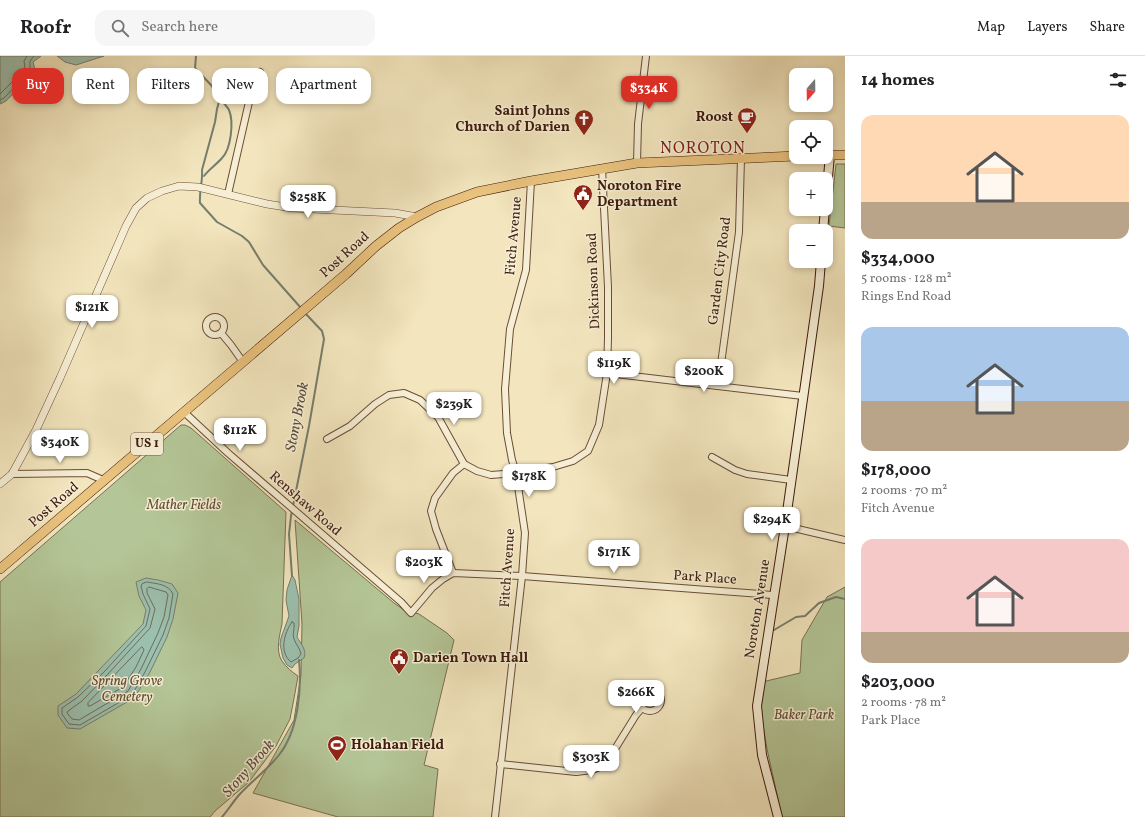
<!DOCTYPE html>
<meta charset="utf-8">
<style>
:root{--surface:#fff;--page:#f6f6f6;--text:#202124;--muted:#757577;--line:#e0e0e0;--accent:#d93025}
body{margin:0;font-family:Vollkorn,serif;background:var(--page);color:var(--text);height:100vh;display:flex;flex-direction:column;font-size:15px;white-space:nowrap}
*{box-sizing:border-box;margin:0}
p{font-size:13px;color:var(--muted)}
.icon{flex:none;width:22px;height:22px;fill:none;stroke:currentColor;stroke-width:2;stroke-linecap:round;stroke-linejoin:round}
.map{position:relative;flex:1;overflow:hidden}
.details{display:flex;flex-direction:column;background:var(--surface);width:300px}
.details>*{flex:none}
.banner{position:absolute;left:12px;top:12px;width:380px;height:36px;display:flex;gap:8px}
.needle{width:26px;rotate:200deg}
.fabs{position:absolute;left:789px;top:12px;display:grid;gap:8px}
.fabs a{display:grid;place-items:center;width:44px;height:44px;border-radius:8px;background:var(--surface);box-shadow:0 2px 6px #0003;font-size:20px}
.price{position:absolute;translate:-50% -34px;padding:0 9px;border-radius:8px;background:#fff;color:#222;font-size:13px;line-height:26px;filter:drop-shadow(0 1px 2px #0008)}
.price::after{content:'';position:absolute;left:50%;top:24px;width:12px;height:9px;margin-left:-6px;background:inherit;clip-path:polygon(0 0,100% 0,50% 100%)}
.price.current{background:var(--accent);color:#fff}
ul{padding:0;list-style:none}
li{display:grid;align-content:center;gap:8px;height:212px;padding:0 16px}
li span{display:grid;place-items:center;height:124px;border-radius:12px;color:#555}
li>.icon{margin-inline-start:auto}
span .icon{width:72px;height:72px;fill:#fffc;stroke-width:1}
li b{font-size:17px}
h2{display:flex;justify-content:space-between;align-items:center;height:48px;padding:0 16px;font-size:17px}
.chip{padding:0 14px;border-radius:12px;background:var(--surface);box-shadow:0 2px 6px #0003;font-size:14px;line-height:36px}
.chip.current{background:var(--accent);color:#fff}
header{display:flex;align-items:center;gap:24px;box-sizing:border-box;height:56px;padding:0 20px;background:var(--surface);border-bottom:1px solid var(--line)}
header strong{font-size:19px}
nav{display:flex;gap:22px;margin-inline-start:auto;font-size:14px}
.search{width:280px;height:36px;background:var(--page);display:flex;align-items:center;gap:10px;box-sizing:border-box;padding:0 14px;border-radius:12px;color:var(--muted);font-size:15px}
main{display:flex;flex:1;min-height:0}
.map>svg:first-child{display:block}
.green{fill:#b4c697;stroke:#787052}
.water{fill:#9cc0ae;stroke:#767e6d}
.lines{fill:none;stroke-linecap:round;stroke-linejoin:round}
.shore{stroke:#6c6d5d;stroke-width:1}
.stream{stroke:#767e6d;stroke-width:2}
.minor-casing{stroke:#6a4d38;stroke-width:8}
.tertiary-casing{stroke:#6a4d38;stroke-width:8}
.secondary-casing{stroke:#3d1a0c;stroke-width:10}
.primary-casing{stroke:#3d1a0c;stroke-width:10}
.minor{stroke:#f7efd5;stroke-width:6}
.tertiary{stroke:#f7efd5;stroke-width:7}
.secondary{stroke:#f7efd5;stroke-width:8}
.primary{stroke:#eac37f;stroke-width:9}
.labels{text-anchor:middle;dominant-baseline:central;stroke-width:3;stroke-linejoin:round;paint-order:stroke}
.shield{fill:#f7efd5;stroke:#755a48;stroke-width:1}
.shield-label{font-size:13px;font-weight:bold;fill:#3d1a0c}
.poi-label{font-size:14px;font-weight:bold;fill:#3d1a0c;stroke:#f7efd5;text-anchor:start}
.street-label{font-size:14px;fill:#3d1a0c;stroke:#f7efd5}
.park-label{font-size:14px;font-style:italic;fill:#614e36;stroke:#f7efd5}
.water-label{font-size:15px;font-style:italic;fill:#5a4c3d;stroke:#f7efd5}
.quarter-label{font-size:16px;letter-spacing:1px;fill:#7a1f14;stroke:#f7efd5}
</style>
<header>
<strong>Roofr</strong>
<div class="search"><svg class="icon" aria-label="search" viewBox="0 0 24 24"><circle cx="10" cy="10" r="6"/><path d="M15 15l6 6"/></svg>Search here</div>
<nav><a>Map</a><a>Layers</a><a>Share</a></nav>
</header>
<main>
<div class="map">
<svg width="845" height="761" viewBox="0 0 845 761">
<rect width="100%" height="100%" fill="#f3e6be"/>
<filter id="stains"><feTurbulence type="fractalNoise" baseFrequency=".005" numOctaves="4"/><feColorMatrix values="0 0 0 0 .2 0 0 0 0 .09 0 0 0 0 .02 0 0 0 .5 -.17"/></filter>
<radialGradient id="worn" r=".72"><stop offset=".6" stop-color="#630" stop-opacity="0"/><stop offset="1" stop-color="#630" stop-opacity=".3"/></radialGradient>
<!-- green -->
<g class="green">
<polygon points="836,108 845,108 845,172 829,170"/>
<path d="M181,369H185L191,372L286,456L282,568C280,578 275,595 282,605C286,611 292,616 298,620L295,637L290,663L276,690L249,726L215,755L210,761H0V526Z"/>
<polygon points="295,464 394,547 404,554 419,558 447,577 454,584 424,709 438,713 433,761 338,761 253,737 294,664 301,619 302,568"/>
<polygon points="845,531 845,761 782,761 767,693 761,658 762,626 800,617 802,584 827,541"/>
</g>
<!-- water -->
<g class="water">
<polygon points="0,0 41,0 33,6 35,14 33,17 6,45 0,48"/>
<polygon points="57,0 104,0 76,9 65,6"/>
<path d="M292,519L295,524L299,543V570L297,581C301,588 307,594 304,602L295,608L292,612L287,609L283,602L280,588L281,582L289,560L286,544L287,534Z"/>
<polygon points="146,522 158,524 172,528 178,537 173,563 167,581 149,618 134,642 80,673 67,672 58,659 58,650 76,638 143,568 146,554 139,540 136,526"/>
</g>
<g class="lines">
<!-- shore -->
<g class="shore">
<polyline points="0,38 25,13 24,5 27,0"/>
<polyline points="0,44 4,42 30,15 30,5 34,0"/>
<path d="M147,526C158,528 168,528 173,538L169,562L163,579L145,616L132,639L80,669L69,668L62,658V652L78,641L104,616L146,570L150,553L143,538L141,530L142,528Z"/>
<polygon points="149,531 166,536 168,539 164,561 158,577 141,613 128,635 79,664 72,663 67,657 68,655 82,645 107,619 150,572 155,553 147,537 147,533"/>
<path d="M292,566L294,567C295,572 292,578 294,583C296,589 300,592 301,598L298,602L291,606C279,596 284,577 292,566Z"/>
<polygon points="142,591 143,592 144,594 136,611 123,631 90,650 88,650 88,647"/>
</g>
<!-- stream -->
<g class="stream">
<path d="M196,0L195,12L211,29L219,41V46L217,53L215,66L202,114C203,125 199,136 200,147L217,166L242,180L249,186L263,209L301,252"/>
<path d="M204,120C209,113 216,109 222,102C231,93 234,66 229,54C226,49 223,46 219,42"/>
<polyline points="292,520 289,478 291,460 309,370 324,283 322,275 305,257"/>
<polyline points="774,574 796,561 805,560 819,547 836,541 845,543"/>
<path d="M222,761C228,754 233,746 239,739C252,725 267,714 279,699C298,675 302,634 299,604"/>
</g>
<defs>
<g id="minor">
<polyline points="637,107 638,68 646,0"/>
<polyline points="228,138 254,24 260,16"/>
<circle cx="215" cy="270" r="9"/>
<polyline points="221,277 231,289 243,306"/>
<polyline points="607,317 803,340"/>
<polyline points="718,330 739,176 741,102"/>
<polyline points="184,356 228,397 401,546 411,557 432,532 443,523 453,517 522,520 773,539"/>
<polyline points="327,383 350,370 375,348 389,339 404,337 420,344 438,361 464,408 453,417 435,442 431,455 436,473 453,517"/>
<polyline points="712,401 735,414 747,418 791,424"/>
<polyline points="464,408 477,415 491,419 516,417 553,411 573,405 588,395 599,369 607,317 608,282 608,231 602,112"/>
<polyline points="12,418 87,417 103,424"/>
<polyline points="785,470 845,484"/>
<circle cx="650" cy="644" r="11"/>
<polyline points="500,708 576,716 592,714 605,709 636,659 642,652"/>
<polyline points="495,761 522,520 525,477 516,417 512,404 507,377 505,333 510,273 526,214 531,125"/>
</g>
<polyline id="tertiary" points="0,428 12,418 36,374 60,322 126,170 136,152 147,142 162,135 179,130 198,131 267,148 292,152 395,157 417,161"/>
<g id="secondary">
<polyline points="826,143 830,99"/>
<polyline points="823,175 825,153"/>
<polyline points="778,761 762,699 757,650 785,470 819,230 821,205"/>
</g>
<g id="primary">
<polyline points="826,99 845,99"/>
<polyline points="0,513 346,218 376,190 399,172 417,161 436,151 477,136 531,125 637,107 796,100"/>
</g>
</defs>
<!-- minor casing -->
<use href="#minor" class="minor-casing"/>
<!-- tertiary casing -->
<use href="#tertiary" class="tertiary-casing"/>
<!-- secondary casing -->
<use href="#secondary" class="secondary-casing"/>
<!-- primary casing -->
<use href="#primary" class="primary-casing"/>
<!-- minor -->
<use href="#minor" class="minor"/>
<!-- tertiary -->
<use href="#tertiary" class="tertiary"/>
<!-- secondary -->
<use href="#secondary" class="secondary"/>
<!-- primary -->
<use href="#primary" class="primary"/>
</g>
<!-- icons -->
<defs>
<symbol id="cafe-pin" viewBox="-11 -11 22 30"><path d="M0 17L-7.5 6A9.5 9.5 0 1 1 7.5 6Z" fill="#8f2418" stroke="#f7efd5"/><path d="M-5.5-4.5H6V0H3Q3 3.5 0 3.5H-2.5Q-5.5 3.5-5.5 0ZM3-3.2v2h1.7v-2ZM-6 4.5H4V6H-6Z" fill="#fff"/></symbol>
<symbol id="church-pin" viewBox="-11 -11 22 30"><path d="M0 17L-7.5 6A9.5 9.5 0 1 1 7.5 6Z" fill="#8f2418" stroke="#f7efd5"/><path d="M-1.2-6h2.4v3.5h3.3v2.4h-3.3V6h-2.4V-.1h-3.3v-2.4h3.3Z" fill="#fff"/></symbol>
<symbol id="civic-pin" viewBox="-11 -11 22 30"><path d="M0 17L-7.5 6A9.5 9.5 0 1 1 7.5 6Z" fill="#8f2418" stroke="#f7efd5"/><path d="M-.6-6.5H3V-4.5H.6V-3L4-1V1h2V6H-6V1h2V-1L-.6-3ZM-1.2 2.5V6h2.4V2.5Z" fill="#fff"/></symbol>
<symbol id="stadium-pin" viewBox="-11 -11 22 30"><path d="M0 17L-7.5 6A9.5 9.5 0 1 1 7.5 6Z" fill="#8f2418" stroke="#f7efd5"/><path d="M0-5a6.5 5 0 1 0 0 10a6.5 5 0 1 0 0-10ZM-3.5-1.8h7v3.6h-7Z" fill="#fff"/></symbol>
</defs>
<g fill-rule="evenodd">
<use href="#cafe-pin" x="736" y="50" width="22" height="30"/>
<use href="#church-pin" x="573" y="52" width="22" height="30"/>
<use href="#civic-pin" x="572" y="127" width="22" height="30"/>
<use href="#civic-pin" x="388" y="591" width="22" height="30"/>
<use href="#stadium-pin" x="326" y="678" width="22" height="30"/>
</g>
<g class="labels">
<!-- shield labels -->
<rect class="shield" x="131" y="377" width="32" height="22" rx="3"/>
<g class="shield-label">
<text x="147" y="388">US 1</text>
</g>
<!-- poi labels -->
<g class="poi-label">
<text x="570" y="55" text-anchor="end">Saint Johns<tspan x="570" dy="16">Church of Darien</tspan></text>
<text x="733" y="61" text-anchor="end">Roost</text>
<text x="597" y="130">Noroton Fire<tspan x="597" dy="16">Department</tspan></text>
<text x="413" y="602">Darien Town Hall</text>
<text x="351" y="689">Holahan Field</text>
</g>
<!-- street labels -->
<g class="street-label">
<text transform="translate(514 180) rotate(-85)">Fitch Avenue</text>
<text transform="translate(345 199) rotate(-42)">Post Road</text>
<text transform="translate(720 215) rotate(-83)">Garden City Road</text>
<text transform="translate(594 225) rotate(-92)">Dickinson Road</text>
<text transform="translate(305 448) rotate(41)">Renshaw Road</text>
<text transform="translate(54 449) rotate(-41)">Post Road</text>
<text transform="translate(508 512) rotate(-86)">Fitch Avenue</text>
<text transform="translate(705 522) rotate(4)">Park Place</text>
<text transform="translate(758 553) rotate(-81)">Noroton Avenue</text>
</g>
<!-- park labels -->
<g class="park-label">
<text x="184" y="449">Mather Fields</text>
<text x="127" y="625">Spring Grove<tspan x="127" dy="16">Cemetery</tspan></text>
<text x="804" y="659">Baker Park</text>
</g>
<!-- water labels -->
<g class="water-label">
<text transform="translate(298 361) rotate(-79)">Stony Brook</text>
<text transform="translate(249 713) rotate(-49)">Stony Brook</text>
</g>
<!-- quarter labels -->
<g class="quarter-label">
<text x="703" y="93">NOROTON</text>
</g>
</g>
<rect width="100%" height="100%" filter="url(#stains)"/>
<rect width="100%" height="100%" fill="url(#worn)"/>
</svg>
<div class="fabs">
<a><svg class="needle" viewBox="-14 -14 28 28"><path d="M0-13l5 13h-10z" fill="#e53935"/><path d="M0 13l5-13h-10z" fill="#757577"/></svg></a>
<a><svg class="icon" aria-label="locate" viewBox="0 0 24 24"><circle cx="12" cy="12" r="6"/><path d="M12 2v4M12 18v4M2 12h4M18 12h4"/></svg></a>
<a>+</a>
<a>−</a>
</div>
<b class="price current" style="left:649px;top:54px">$334K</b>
<b class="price" style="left:308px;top:163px">$258K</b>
<b class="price" style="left:92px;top:273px">$121K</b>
<b class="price" style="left:614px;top:329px">$119K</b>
<b class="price" style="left:704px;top:337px">$200K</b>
<b class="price" style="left:454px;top:370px">$239K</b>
<b class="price" style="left:240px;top:396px">$112K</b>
<b class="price" style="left:60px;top:408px">$340K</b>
<b class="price" style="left:529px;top:442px">$178K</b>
<b class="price" style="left:772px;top:485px">$294K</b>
<b class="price" style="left:614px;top:518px">$171K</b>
<b class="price" style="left:424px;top:528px">$203K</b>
<b class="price" style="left:636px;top:658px">$266K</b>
<b class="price" style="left:591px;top:723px">$303K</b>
<div class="banner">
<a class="chip current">Buy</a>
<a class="chip">Rent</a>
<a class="chip">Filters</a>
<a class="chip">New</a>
<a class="chip">Apartment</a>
</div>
</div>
<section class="details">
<h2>14 homes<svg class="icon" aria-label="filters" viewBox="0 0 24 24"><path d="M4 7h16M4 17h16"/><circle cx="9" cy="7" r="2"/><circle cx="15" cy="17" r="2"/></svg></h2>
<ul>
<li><span style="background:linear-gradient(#ffd9b3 70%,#b9a48a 0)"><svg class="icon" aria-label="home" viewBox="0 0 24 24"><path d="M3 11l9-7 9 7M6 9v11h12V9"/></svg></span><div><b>$334,000</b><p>5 rooms · 128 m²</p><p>Rings End Road</p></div></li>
<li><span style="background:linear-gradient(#a9c7e8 60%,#b9a48a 0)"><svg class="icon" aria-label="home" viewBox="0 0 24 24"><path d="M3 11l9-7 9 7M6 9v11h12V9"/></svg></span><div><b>$178,000</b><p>2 rooms · 70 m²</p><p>Fitch Avenue</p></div></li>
<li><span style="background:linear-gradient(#f6c9c9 75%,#b9a48a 0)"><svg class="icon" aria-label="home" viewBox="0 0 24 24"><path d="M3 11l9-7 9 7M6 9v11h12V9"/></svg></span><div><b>$203,000</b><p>2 rooms · 78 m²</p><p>Park Place</p></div></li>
</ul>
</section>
</main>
